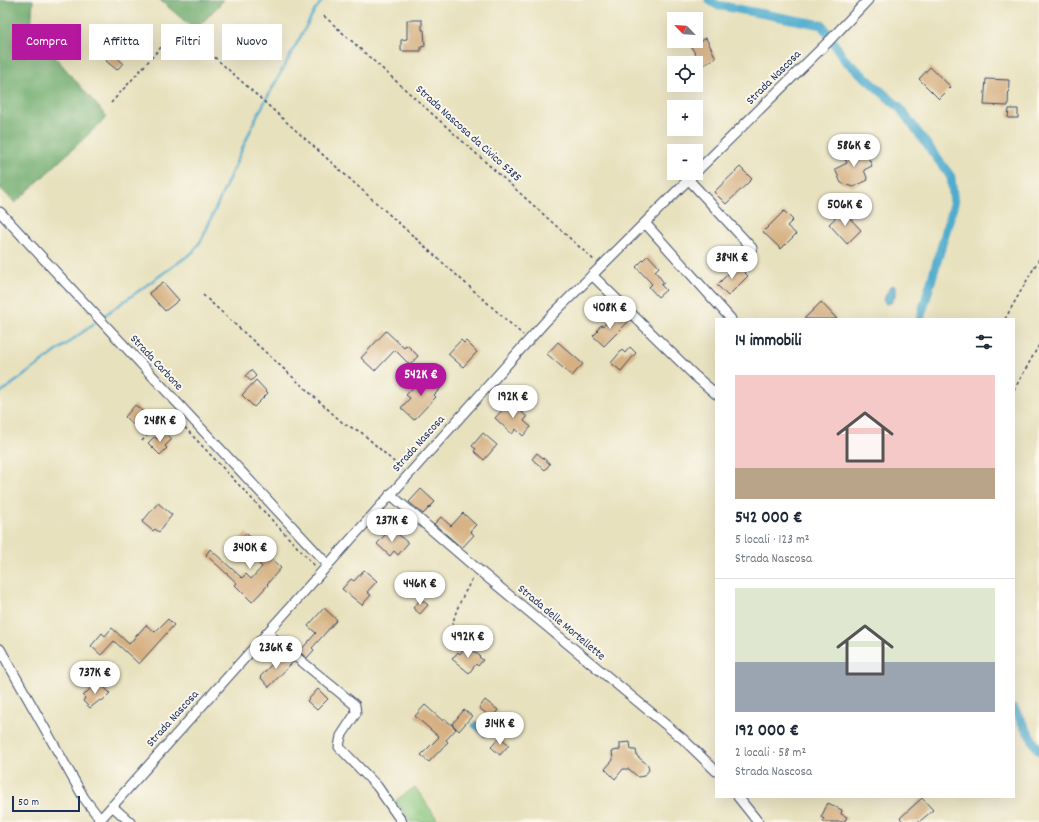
<!DOCTYPE html>
<html lang="it">
<meta charset="utf-8">
<style>
:root{--surface:#fff;--page:#f6f6f7;--text:#1f2937;--muted:#747a83;--line:#e0e1e3;--accent:#b5179e}
body{margin:0;font-family:Dekko,sans-serif;background:var(--page);color:var(--text);height:100vh;display:flex;flex-direction:column;font-size:15px;white-space:nowrap}
*{box-sizing:border-box;margin:0}
p{font-size:13px;color:var(--muted)}
.icon{flex:none;width:22px;height:22px;fill:none;stroke:currentColor;stroke-width:2;stroke-linecap:round;stroke-linejoin:round}
.map{position:relative;flex:1;overflow:hidden}
.details{position:absolute;left:715px;top:318px;width:300px;height:480px;display:flex;flex-direction:column;background:var(--surface);border-radius:0px;box-shadow:0 4px 16px #0002}
.details>*{flex:none}
.top-card{position:absolute;left:12px;top:24px;width:380px;height:36px;display:flex;gap:8px}
.needle{width:26px;rotate:295deg}
.controls{position:absolute;left:667px;top:12px;display:grid;gap:8px}
.controls a{display:grid;place-items:center;width:36px;height:36px;border-radius:0px;background:var(--surface);box-shadow:0 4px 16px #0002;font-size:20px}
.scale{position:absolute;left:12px;bottom:10px;width:68px;box-sizing:border-box;padding-left:4px;border:2px solid #1b2f5e;border-top:0;font-size:11px;line-height:14px;white-space:nowrap;color:#1b2f5e;-webkit-text-stroke:3px #fbf7ec;paint-order:stroke}
.price{position:absolute;translate:-50% -34px;padding:0 9px;border-radius:14px;background:#fff;color:#222;font-size:13px;line-height:26px;filter:drop-shadow(0 1px 2px #0008)}
.price::after{content:'';position:absolute;left:50%;top:24px;width:12px;height:9px;margin-left:-6px;background:inherit;clip-path:polygon(0 0,100% 0,50% 100%)}
.price.current{background:var(--accent);color:#fff}
ul{padding:0;list-style:none}
li{display:grid;align-content:center;gap:8px;height:212px;padding:0 20px}
li+li{border-top:1px solid var(--line)}
li span{display:grid;place-items:center;height:124px;border-radius:0px;color:#555}
li>.icon{margin-inline-start:auto}
span .icon{width:72px;height:72px;fill:#fffc;stroke-width:1}
li b{font-size:17px}
h2{display:flex;justify-content:space-between;align-items:center;height:48px;padding:0 20px;font-size:17px}
.chip{padding:0 14px;border-radius:0px;background:var(--surface);box-shadow:0 4px 16px #0002;font-size:14px;line-height:36px}
.chip.current{background:var(--accent);color:#fff}
.map>svg:first-child{display:block}
.green{fill:#87c57c;stroke:#517a6d}
.forest{fill:#6daa6c;stroke:#446c65}
.water{fill:#4faccd;stroke:#356e96}
.lines{fill:none;stroke-linecap:round;stroke-linejoin:round}
.stream{stroke:#4faccd;stroke-width:2.5}
.canal{stroke:#4faccd;stroke-width:9}
.building{fill:#d6b082}
.minor-casing{stroke:#3a4a6c;stroke-width:11}
.path{stroke:#3a4a6c;stroke-width:1.5;stroke-dasharray:3 3;stroke-linecap:butt}
.minor{stroke:#fff;stroke-width:9}
.labels{text-anchor:middle;dominant-baseline:central;stroke-width:4;stroke-linejoin:round;paint-order:stroke}
.street-label{font-size:12px;fill:#1b2f5e;stroke:#fbf7ec}
</style>
<div class="map">
<svg width="1039" height="822" viewBox="0 0 1039 822">
<rect width="100%" height="100%" fill="#fbf7ec"/>
<filter id="ink" filterUnits="userSpaceOnUse"><feTurbulence type="fractalNoise" baseFrequency=".025" numOctaves="2"/><feDisplacementMap in="SourceGraphic" scale="8" xChannelSelector="R" yChannelSelector="G"/><feConvolveMatrix kernelMatrix="1 2 1 2 8 2 1 2 1" color-interpolation-filters="sRGB"/></filter>
<filter id="wash" filterUnits="userSpaceOnUse"><feTurbulence type="fractalNoise" baseFrequency=".012" numOctaves="4" result="noise"/><feDisplacementMap in="SourceGraphic" scale="16" xChannelSelector="R" yChannelSelector="G"/><feGaussianBlur stdDeviation="0.9" result="paint"/><feColorMatrix in="noise" values="0 0 0 0 0 0 0 0 0 0 0 0 0 0 0 0 0 1.4 0 .05"/><feComposite in="paint" operator="in"/></filter>
<g filter="url(#wash)">
<rect width="100%" height="100%" fill="#e8e1be"/>
<!-- green -->
<polygon class="green" points="415,787 439,822 410,822 395,801"/>
<!-- forest -->
<g class="forest">
<polygon points="0,0 33,0 31,29 107,117 15,203 0,188"/>
<polygon points="160,0 224,0 195,30"/>
</g>
<!-- water -->
<g class="water">
<polygon points="891,285 895,286 895,296 891,303 886,304 883,301"/>
<polygon points="476,721 489,732 485,737 472,726"/>
</g>
<g class="lines">
<!-- stream -->
<g class="stream">
<polyline points="105,315 193,252 202,239 256,118 315,10 323,0"/>
<polyline points="0,393 95,323"/>
</g>
<!-- canal -->
<g class="canal">
<polyline points="709,0 717,5 822,25 844,59 899,107 951,177 954,204 920,319"/>
<polyline points="1014,709 1039,751"/>
</g>
</g>
<g id="blocks">
<!-- building -->
<g class="building">
<polygon points="407,20 422,20 422,30 424,30 425,46 421,47 421,51 401,51 401,40 407,39"/>
<polygon points="696,30 701,41 706,38 716,58 702,66 688,41 696,41"/>
<polygon points="113,54 123,63 117,70 106,61"/>
<polygon points="930,67 951,87 939,99 919,79"/>
<polygon points="986,79 1009,80 1008,106 984,105"/>
<polygon points="1009,109 1018,109 1018,118 1008,118"/>
<polygon points="863,146 872,166 864,170 868,180 853,187 841,183 835,169 847,163 843,155"/>
<polygon points="740,167 752,179 726,204 714,192"/>
<polygon points="784,211 793,220 787,226 796,234 781,249 763,232"/>
<polygon points="843,211 861,230 847,244 829,224"/>
<polygon points="648,255 659,267 655,271 664,283 661,285 666,290 658,297 649,287 652,284 636,267"/>
<polygon points="737,265 748,276 728,296 717,285"/>
<polygon points="163,282 179,300 165,311 149,293"/>
<polygon points="821,302 837,319 804,319"/>
<polygon points="623,314 630,320 604,346 593,336 598,331 597,330 601,325 603,326 613,317 617,321"/>
<polygon points="386,331 404,348 407,345 418,356 410,365 395,350 375,371 361,358"/>
<polygon points="461,340 464,343 466,341 477,352 463,367 448,354"/>
<polygon points="558,342 583,364 572,376 547,354"/>
<polygon points="630,347 636,353 621,371 611,363 622,350 625,353"/>
<polygon points="251,370 256,376 251,381 245,376"/>
<polygon points="426,374 441,388 434,395 436,397 414,420 401,408 410,398 406,395"/>
<polygon points="256,380 268,393 254,407 242,395"/>
<polygon points="510,401 527,417 524,421 531,427 523,436 516,429 512,434 495,418"/>
<polygon points="135,405 147,415 142,420 149,426 142,433 125,417"/>
<polygon points="164,431 172,439 165,446 167,448 160,455 148,443 154,437 157,439"/>
<polygon points="483,433 497,445 484,460 474,451 476,449 472,446"/>
<polygon points="537,453 550,464 545,470 532,459"/>
<polygon points="421,489 435,502 423,514 409,502"/>
<polygon points="158,503 172,515 159,532 155,529 153,531 142,522"/>
<polygon points="463,513 476,525 470,531 474,535 462,548 434,524 441,517 451,526"/>
<polygon points="391,528 408,543 398,555 394,551 390,556 377,544"/>
<polygon points="246,533 255,542 254,543 281,568 267,584 268,585 252,602 235,585 237,583 206,555 210,549 242,578 246,574 251,579 262,567 252,557 254,555 239,541"/>
<polygon points="364,570 377,581 367,592 371,595 362,605 342,589 351,579 354,581"/>
<polygon points="421,599 428,605 420,614 413,608"/>
<polygon points="324,608 337,620 312,648 314,650 307,658 299,652 316,633 308,626"/>
<polygon points="168,619 174,625 139,664 114,641 101,655 91,646 102,633 105,636 112,628 129,644 146,625 155,632"/>
<polygon points="466,646 480,656 479,657 483,660 478,666 476,664 469,673 452,659 458,652 460,654"/>
<polygon points="282,653 293,662 269,687 260,677"/>
<polygon points="96,683 102,687 103,686 110,693 102,701 100,700 90,708 83,701 85,698 83,696"/>
<polygon points="318,689 328,699 317,710 307,701"/>
<polygon points="485,700 498,710 492,718 479,708"/>
<polygon points="425,705 443,721 445,719 456,729 446,740 448,742 429,762 421,755 439,737 415,716"/>
<polygon points="464,710 472,716 459,731 452,724"/>
<polygon points="500,737 509,745 500,755 491,747"/>
<polygon points="630,742 631,750 636,750 637,756 648,765 649,770 644,776 638,777 629,769 623,769 615,779 605,769 613,760 612,751 620,750 620,743"/>
<polygon points="922,798 933,810 919,822 904,822 900,818"/>
<polygon points="828,803 842,810 841,814 847,817 844,822 823,822 824,819 821,817"/>
</g>
</g>
</g>
<g filter="url(#ink)">
<use href="#blocks" fill-opacity="0" stroke="#3a4a6c" stroke-width="1"/>
<g class="lines">
<defs>
<g id="minor">
<polyline points="696,172 830,40 868,0"/>
<polyline points="689,180 752,248"/>
<polyline points="0,212 328,565"/>
<polyline points="645,223 731,319"/>
<polyline points="592,275 694,375 716,394"/>
<polyline points="390,494 475,567 683,739 716,771"/>
<polyline points="267,633 355,705 356,713 341,736 339,747 377,786 402,822"/>
<polyline points="0,649 84,798 100,819"/>
<polyline points="738,797 758,822"/>
<polyline points="112,806 130,822"/>
<polyline points="98,822 546,321 695,173"/>
</g>
</defs>
<!-- minor casing -->
<use href="#minor" class="minor-casing"/>
<!-- path -->
<g class="path">
<polyline points="324,16 595,261"/>
<polyline points="111,103 180,26 523,335"/>
<polyline points="203,295 344,424 361,432 402,469"/>
<polyline points="1005,319 1039,259"/>
<polyline points="1014,390 1039,345"/>
<polyline points="142,441 166,414 175,417 316,567"/>
<path d="M452,638C451,614 463,597 473,577"/>
</g>
<!-- minor -->
<use href="#minor" class="minor"/>
</g>
</g>
<g class="labels">
<!-- street labels -->
<g class="street-label">
<text transform="translate(774 78) rotate(-45)">Strada Nascosa</text>
<text transform="translate(468 134) rotate(42)">Strada Nascosa da Civico 5385</text>
<text transform="translate(156 363) rotate(47)">Strada Carbone</text>
<text transform="translate(419 444) rotate(-48)">Strada Nascosa</text>
<text transform="translate(561 623) rotate(40)">Strada delle Mortellette</text>
<text transform="translate(173 719) rotate(-48)">Strada Nascosa</text>
</g>
</g>
</svg>
<div class="controls">
<a><svg class="needle" viewBox="-14 -14 28 28"><path d="M0-13l5 13h-10z" fill="#e53935"/><path d="M0 13l5-13h-10z" fill="#747a83"/></svg></a>
<a><svg class="icon" aria-label="locate" viewBox="0 0 24 24"><circle cx="12" cy="12" r="6"/><path d="M12 2v4M12 18v4M2 12h4M18 12h4"/></svg></a>
<a>+</a>
<a>−</a>
</div>
<div class="scale">50 m</div>
<b class="price" style="left:854px;top:168px">586K €</b>
<b class="price" style="left:845px;top:227px">506K €</b>
<b class="price" style="left:732px;top:280px">384K €</b>
<b class="price" style="left:610px;top:330px">408K €</b>
<b class="price current" style="left:421px;top:397px">542K €</b>
<b class="price" style="left:513px;top:419px">192K €</b>
<b class="price" style="left:160px;top:443px">248K €</b>
<b class="price" style="left:392px;top:543px">237K €</b>
<b class="price" style="left:250px;top:570px">340K €</b>
<b class="price" style="left:420px;top:606px">446K €</b>
<b class="price" style="left:468px;top:659px">492K €</b>
<b class="price" style="left:276px;top:670px">236K €</b>
<b class="price" style="left:95px;top:695px">737K €</b>
<b class="price" style="left:500px;top:746px">314K €</b>
<div class="top-card">
<a class="chip current">Compra</a>
<a class="chip">Affitta</a>
<a class="chip">Filtri</a>
<a class="chip">Nuovo</a>
</div>
<section class="details">
<h2>14 immobili<svg class="icon" aria-label="filters" viewBox="0 0 24 24"><path d="M4 7h16M4 17h16"/><circle cx="9" cy="7" r="2"/><circle cx="15" cy="17" r="2"/></svg></h2>
<ul>
<li><span style="background:linear-gradient(#f6c9c9 75%,#b9a48a 0)"><svg class="icon" aria-label="home" viewBox="0 0 24 24"><path d="M3 11l9-7 9 7M6 9v11h12V9"/></svg></span><div><b>542 000 €</b><p>5 locali · 123 m²</p><p>Strada Nascosa</p></div></li>
<li><span style="background:linear-gradient(#dfe7d0 60%,#9aa5b1 0)"><svg class="icon" aria-label="home" viewBox="0 0 24 24"><path d="M3 11l9-7 9 7M6 9v11h12V9"/></svg></span><div><b>192 000 €</b><p>2 locali · 58 m²</p><p>Strada Nascosa</p></div></li>
</ul>
</section>
</div>
